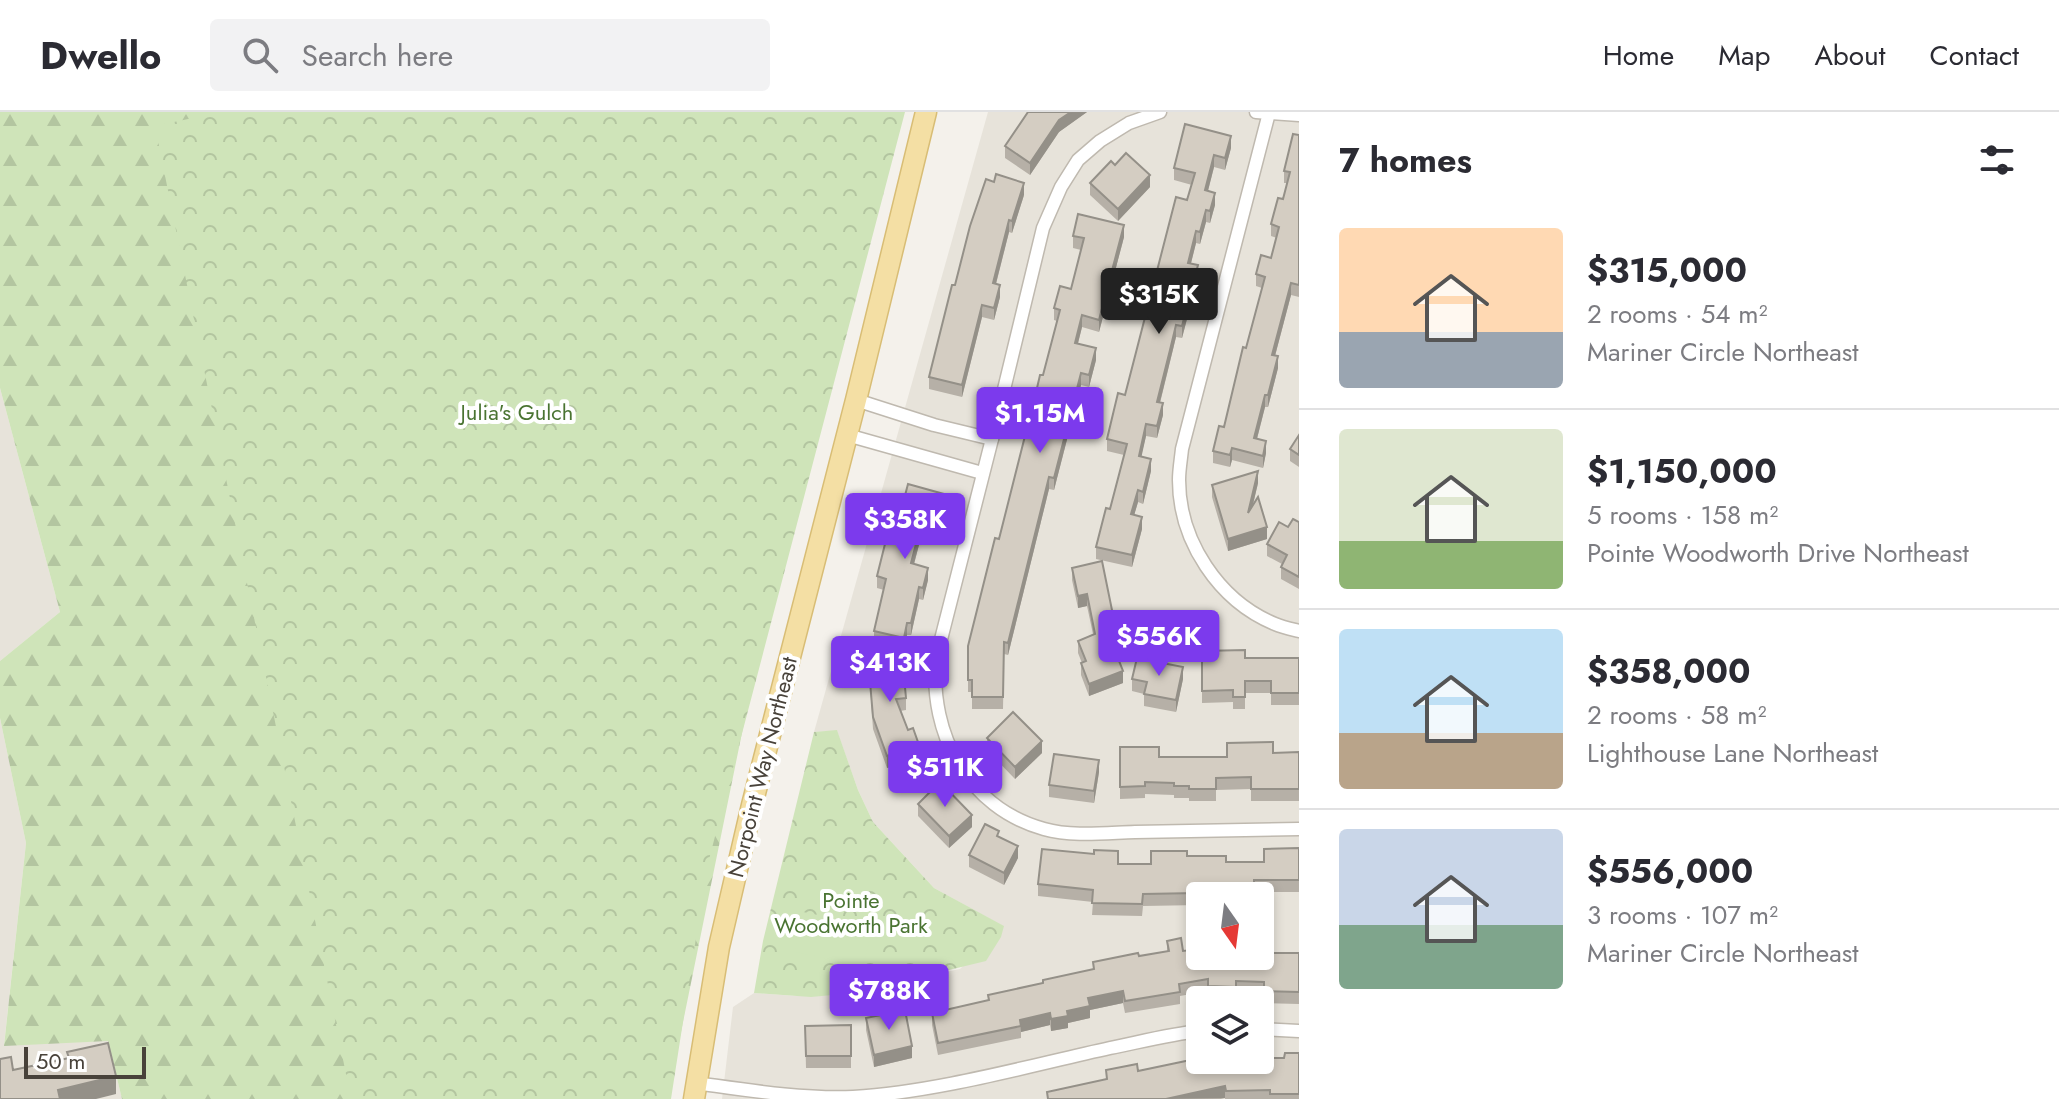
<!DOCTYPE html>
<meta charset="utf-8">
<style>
:root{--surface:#fff;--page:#f2f2f3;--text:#2b2b33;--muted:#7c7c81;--line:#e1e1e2;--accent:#7c3aed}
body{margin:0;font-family:Jost,sans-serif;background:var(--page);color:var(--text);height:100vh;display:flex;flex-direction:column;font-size:30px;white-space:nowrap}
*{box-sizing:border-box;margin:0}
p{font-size:26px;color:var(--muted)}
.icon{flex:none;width:44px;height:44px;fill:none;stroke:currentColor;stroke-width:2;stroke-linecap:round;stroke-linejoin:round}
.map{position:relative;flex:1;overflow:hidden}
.sheet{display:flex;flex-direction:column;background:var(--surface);width:760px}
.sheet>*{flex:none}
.needle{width:52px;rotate:166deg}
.tools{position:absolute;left:1186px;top:770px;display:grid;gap:16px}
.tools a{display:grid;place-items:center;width:88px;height:88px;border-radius:8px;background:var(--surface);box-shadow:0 4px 12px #0003;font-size:40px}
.scale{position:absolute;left:24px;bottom:20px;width:122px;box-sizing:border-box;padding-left:8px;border:4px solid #48423a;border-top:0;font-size:22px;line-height:28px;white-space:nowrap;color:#48423a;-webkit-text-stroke:6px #fff;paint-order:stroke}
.price{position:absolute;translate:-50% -68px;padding:0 18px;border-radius:8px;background:var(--accent);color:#fff;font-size:26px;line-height:52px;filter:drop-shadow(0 2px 4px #0008)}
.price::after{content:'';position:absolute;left:50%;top:48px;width:24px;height:18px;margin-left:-12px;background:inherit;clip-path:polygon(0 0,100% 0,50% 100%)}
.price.on{background:#222;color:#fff}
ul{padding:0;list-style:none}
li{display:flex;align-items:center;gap:24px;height:200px;padding:0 40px}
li+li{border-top:2px solid var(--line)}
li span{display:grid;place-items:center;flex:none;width:224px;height:160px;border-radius:8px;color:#555}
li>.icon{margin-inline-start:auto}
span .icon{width:96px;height:96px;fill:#fffc;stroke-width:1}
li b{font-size:34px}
h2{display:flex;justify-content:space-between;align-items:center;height:96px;padding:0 40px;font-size:34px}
header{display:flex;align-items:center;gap:48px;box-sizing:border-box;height:112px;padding:0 40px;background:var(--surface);border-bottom:2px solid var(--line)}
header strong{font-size:38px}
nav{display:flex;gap:44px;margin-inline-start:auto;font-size:28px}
.search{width:560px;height:72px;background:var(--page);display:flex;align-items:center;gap:20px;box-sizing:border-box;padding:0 28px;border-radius:8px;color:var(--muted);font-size:30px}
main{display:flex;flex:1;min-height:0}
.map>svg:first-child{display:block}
.residential{fill:#e7e3da;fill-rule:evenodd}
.forest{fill:url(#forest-firs)}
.park{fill:url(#park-crowns)}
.garden{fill:#cfe4b9}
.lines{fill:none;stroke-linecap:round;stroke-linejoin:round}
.minor-casing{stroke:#bfb9af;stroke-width:15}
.primary-casing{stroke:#d8bd75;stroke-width:23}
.minor{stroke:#fff;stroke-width:12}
.primary{stroke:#f4dfa4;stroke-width:20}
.wall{fill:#b6b0a7}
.shaded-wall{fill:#949088}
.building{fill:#d4cdc2;stroke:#949088;stroke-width:2}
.labels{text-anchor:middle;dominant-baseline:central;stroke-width:8;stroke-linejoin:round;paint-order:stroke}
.park-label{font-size:22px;fill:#4a7432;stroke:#fff}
.street-label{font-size:22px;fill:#48423a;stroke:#fff}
</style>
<header>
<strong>Dwello</strong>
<div class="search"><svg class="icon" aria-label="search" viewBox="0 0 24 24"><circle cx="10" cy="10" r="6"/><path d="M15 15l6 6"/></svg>Search here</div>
<nav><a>Home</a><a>Map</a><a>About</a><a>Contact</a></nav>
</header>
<main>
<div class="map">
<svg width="1299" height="987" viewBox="0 0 1299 987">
<defs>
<pattern id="forest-firs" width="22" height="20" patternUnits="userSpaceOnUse" patternTransform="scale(2)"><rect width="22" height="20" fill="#cfe4b9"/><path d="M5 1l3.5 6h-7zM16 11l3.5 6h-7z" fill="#b3c5a0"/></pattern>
<pattern id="park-crowns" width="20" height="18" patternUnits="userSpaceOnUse" patternTransform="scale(2)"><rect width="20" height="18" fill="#cfe4b9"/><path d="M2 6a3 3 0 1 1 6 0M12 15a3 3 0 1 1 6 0" fill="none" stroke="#b3c5a0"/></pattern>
</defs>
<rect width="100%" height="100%" fill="#f4f1eb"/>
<!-- residential -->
<g class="residential">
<path d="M988,0H1299V987H722L733,895L754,881L796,884L915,866L960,857L1003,814L934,776L873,710L858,678L837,619L814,620ZM1200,784H1260V844H1200ZM1200,888H1260V948H1200Z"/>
<polygon points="0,276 60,500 0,549"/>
<polygon points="0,606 26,731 4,933 108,928 122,987 0,987"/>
</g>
<!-- forest -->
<polygon class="forest" points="0,0 343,0 754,562 671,969 670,987 122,987 108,929 4,934 26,731 0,606 0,549 60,500 0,276"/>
<!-- park -->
<g class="park">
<polygon points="221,0 905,0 707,755 671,987 351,987 155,14"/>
<polygon points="837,618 858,678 873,710 934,776 1004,814 1001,825 986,849 854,881 811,885 754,881 763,829 814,620"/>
</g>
<!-- garden -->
<polygon class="garden" points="803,800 873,814 863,854 795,840"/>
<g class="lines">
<defs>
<g id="minor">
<path d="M1160,0L1129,11L1100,29L1078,48L1061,75L1043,116L992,327L936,547C929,622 968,696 1044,717C1072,725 1105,721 1135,720C1189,719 1244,718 1299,717"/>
<polyline points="1256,0 1299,3"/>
<path d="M1269,1L1182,337C1181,347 1179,358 1179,368C1179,429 1219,489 1275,512C1282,515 1291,517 1299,519"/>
<polyline points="856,288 934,313 992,327"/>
<polyline points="847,323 982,361"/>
<polyline points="1260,917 1299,919"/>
<path d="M696,971C747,978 801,987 853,985C937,980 1028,954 1110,936C1140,930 1170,922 1200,919"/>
</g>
<polyline id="primary" points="694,987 719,835 752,693 856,288 926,0"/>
</defs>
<!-- minor casing -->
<use href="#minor" class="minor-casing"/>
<!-- primary casing -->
<use href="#primary" class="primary-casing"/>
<!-- minor -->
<use href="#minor" class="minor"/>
<!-- primary -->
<use href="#primary" class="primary"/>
</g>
<!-- wall -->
<g class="wall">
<polygon points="1028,0 1087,0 1059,20 1030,63 1005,46 1005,34"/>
<polygon points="1299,23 1299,185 1291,183 1275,244 1278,256 1268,295 1265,295 1257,327 1266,341 1263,356 1232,348 1230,355 1213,351 1213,339 1224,315 1262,176 1256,174 1256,162 1271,146 1277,126 1271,124 1271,112 1283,87 1287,71 1284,71 1284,59"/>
<polygon points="1231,36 1225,58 1214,55 1208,79 1215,93 1210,111 1206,110 1200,132 1196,131 1191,151 1198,165 1182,226 1176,225 1170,250 1160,291 1163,303 1157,326 1146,324 1141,344 1151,359 1143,392 1138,390 1134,403 1142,417 1132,455 1096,447 1096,435 1110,397 1124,343 1107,339 1107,327 1125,283 1192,73 1174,68 1174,56"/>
<polygon points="1090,71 1150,75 1118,109 1090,83"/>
<polygon points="1024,83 1012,121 1009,120 996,172 1000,185 994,208 982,205 962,285 929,277 929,265 955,173"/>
<polygon points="1073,124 1124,125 1099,220 1082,215 1078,231 1096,248 1089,275 1081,273 1054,378 1049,377 1008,543 1004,542 1003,597 972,597 972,580 968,580 968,534 999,427 1039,324 1044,304 1034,301 1034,289 1043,263 1057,209 1054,208 1054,196 1071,177 1081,138 1073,136"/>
<polygon points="1299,323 1299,355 1290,349 1290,337"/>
<polygon points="1258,371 1253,393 1267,427 1228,439 1212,385 1212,373"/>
<polygon points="944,394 934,432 920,429 914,452 928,468 923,488 919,487 911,523 907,523 904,538 874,531 874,519 884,478 877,476 877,464 895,422"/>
<polygon points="1299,410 1299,477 1281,467 1281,455 1282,452 1267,444 1267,432 1288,415"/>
<polygon points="1072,456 1113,515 1107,517 1123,571 1089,584 1081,563 1081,551 1082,551 1078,541 1078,529 1093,522 1087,494 1078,496 1072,468"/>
<polygon points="1202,539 1245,546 1299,546 1299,593 1271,593 1271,581 1245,581 1245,597 1233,597 1233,590 1202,591"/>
<polygon points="868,546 906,586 906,598 900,599 919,645 887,656 873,617"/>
<polygon points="1132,567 1183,567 1176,600 1144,594 1144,582 1132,579"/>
<polygon points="987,626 1042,641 1015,667 987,638"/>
<polygon points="1120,635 1159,645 1227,645 1273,641 1299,640 1299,689 1251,689 1251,677 1216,678 1216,689 1189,689 1189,686 1174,686 1174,683 1145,682 1145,686 1120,687"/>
<polygon points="1099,660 1094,691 1049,685 1049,673"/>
<polygon points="918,692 972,715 949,736 918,704"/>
<polygon points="999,725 1018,746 1004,773 969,755 969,743"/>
<polygon points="1299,736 1299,780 1254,780 1254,784 1200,784 1200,793 1143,794 1142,804 1092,803 1093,790 1038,784 1038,772 1118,752 1151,752 1187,744 1226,750 1264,750"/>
<polygon points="1167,829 1183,839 1200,844 1299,841 1299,892 1264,891 1264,882 1236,881 1236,887 1208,886 1208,879 1180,884 1180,892 1125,901 1123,891 1090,898 1090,906 1068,911 1068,916 1051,919 1050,913 1021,920 1021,926 938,943 932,913 932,901 988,888 988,883 1043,871 1093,857 1093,850 1167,840"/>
<polygon points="866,906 912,946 874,955 866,918"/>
<polygon points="851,913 851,956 806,956 805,914"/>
<polygon points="1299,941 1299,987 1225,987 1225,986 1221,987 1047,987 1047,980 1106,968 1106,958 1138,959 1284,946"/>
</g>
<!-- shaded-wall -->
<g class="shaded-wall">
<polygon points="1071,0 1087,0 1059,20 1030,63 1030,51 1059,8"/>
<polygon points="1231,24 1231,36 1225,58 1225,46"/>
<polygon points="1214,43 1214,55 1205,90 1205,78"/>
<polygon points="1150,63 1150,75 1118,109 1118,97"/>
<polygon points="1024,71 1024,83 1012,121 1012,109"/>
<polygon points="1215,81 1215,93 1210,111 1210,99"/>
<polygon points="1206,98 1206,110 1200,132 1200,120"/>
<polygon points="1009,108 1009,120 993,183 993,171"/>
<polygon points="1124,113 1124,125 1099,220 1099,208"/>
<polygon points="1196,119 1196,131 1188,163 1188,151"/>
<polygon points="1198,153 1198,165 1182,226 1182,214"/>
<polygon points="1291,171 1291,183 1272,255 1272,243"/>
<polygon points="1000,173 1000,185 994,208 994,196"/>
<polygon points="982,193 982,205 962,285 962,273"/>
<polygon points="1082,203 1082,215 1075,243 1075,231"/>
<polygon points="1176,213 1176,225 1157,302 1157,290"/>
<polygon points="1096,236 1096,248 1089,275 1089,263"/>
<polygon points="1278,244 1278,256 1268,295 1268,283"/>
<polygon points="1081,261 1081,273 1054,378 1054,366"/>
<polygon points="1265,283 1265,295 1254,338 1254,326"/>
<polygon points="1163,291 1163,303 1157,326 1157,314"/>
<polygon points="1146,312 1146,324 1139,356 1139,344"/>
<polygon points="1266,329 1266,341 1263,356 1263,344"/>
<polygon points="1232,336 1232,348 1230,355 1230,343"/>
<polygon points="1151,347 1151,359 1143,392 1143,380"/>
<polygon points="1258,359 1258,371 1248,413 1248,401"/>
<polygon points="1049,365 1049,377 1008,543 1008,531"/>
<polygon points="1138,378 1138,390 1131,414 1131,402"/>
<polygon points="944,382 944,394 934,432 934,420"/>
<polygon points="1142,405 1142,417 1132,455 1132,443"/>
<polygon points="1267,415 1267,427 1228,439 1228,427"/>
<polygon points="920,417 920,429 911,463 911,451"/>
<polygon points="928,456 928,468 923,488 923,476"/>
<polygon points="919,475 919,487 911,523 911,511"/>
<polygon points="1087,482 1087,494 1078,496 1078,484"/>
<polygon points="1113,503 1113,515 1102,518 1102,506"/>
<polygon points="907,511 907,523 904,538 904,526"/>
<polygon points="1183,555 1183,567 1176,600 1176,588"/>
<polygon points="1123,559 1123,571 1089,584 1089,572"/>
<polygon points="1042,629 1042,641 1015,667 1015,655"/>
<polygon points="919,633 919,645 887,656 887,644"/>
<polygon points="1099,648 1099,660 1094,691 1094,679"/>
<polygon points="972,703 972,715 949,736 949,724"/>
<polygon points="1018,734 1018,746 1004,773 1004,761"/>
<polygon points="1123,879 1123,891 1090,898 1090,906 1068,911 1068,916 1051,919 1051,907 1088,886"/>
<polygon points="1050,901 1050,913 1021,920 1020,908"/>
<polygon points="912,934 912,946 874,955 874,943"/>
<polygon points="116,964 116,982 96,987 58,987 58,978"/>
<polygon points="1225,974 1225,986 1166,987"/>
</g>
<!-- building -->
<g class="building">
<polygon points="1028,0 1071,0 1059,8 1030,51 1005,34"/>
<polygon points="1185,12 1231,24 1225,46 1214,43 1205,78 1215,81 1210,99 1206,98 1200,120 1196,119 1188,151 1198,153 1182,214 1176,213 1170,238 1157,290 1163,291 1157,314 1146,312 1139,344 1151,347 1143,380 1138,378 1131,402 1142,405 1132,443 1096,435 1106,396 1110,397 1127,332 1107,327 1118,281 1125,283 1176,85 1187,88 1195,61 1174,56"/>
<polygon points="1293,22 1299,23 1299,173 1291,171 1272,243 1278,244 1268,283 1265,283 1254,326 1266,329 1263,344 1232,336 1230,343 1213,339 1219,314 1224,315 1243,235 1246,236 1265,165 1256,162 1261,143 1271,146 1279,115 1271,112 1278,86 1283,87 1290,60 1284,59"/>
<polygon points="1126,41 1150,63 1118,97 1090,71 1111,49 1115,53"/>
<polygon points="996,62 1024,71 1012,109 1009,108 993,171 1000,173 994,196 982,193 962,273 929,265 952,173 955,173 970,114 986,67 994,70"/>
<polygon points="1078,102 1124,113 1099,208 1082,203 1075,231 1096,236 1089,263 1081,261 1054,366 1049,365 1008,531 1004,530 1003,585 972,585 972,568 968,568 968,534 995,426 999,427 1026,320 1039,324 1046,292 1034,289 1040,263 1043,263 1060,198 1054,196 1060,174 1071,177 1084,126 1073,124"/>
<polygon points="1299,323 1299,343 1290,337"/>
<polygon points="1258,359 1248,401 1258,385 1267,415 1228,427 1212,373"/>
<polygon points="908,372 944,382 934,420 920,417 911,451 928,456 923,476 919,475 911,511 907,511 904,526 874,519 886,467 877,464 888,420 895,422"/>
<polygon points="1293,407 1299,410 1299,465 1281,455 1287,443 1267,432 1279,410 1288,415"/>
<polygon points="1102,449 1113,503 1102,506 1123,559 1089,572 1081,551 1086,549 1078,529 1095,522 1087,482 1078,484 1072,456"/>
<polygon points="1245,538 1245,546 1299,546 1299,581 1271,581 1271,569 1245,569 1245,585 1233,585 1233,578 1202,579 1202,539"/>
<polygon points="902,543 906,586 896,587 908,618 913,616 919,633 887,644 873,605 868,546"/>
<polygon points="1137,546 1183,555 1176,588 1144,582 1147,570 1132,567"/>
<polygon points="1013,600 1042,629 1015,655 987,626"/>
<polygon points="1273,630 1273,641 1299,640 1299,677 1251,677 1251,665 1216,666 1216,677 1189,677 1189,674 1174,674 1174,671 1145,670 1145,674 1120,675 1120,635 1159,635 1159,645 1227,645 1227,631"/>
<polygon points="1054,642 1099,648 1094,679 1049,673"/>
<polygon points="940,670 972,703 949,724 918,692"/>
<polygon points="985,712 999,719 997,724 1018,734 1004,761 969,743"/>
<polygon points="1299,736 1299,768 1254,768 1254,780 1143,782 1142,792 1092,791 1093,778 1038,772 1042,737 1094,742 1094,738 1118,739 1118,752 1151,752 1151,739 1187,739 1187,744 1226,744 1226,750 1264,750 1264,737"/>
<polygon points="1181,826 1183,839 1200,837 1200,844 1260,844 1260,841 1299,841 1299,880 1264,879 1264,870 1236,869 1236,875 1208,874 1208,867 1179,872 1180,880 1125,889 1123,879 1088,886 1090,894 1067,899 1068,904 1051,907 1050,901 1020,908 1021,914 938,931 932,901 989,888 988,883 1043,871 1043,868 1094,857 1093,850 1138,841 1139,844 1169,839 1167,829"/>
<polygon points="905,898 912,934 874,943 866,906"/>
<polygon points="851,913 851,944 806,944 805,914"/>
<polygon points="108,931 116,964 58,978 60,987 0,987 0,947 11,945 13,958 69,946 67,940"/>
<polygon points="1285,941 1299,941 1299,982 1270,982 1270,978 1226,979 1225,974 1166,987 1048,987 1047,980 1107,967 1106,958 1137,952 1138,959 1200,946 1200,948 1260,948 1260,946 1284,946"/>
</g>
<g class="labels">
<!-- park labels -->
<g class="park-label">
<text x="517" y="300">Julia's Gulch</text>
<text x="851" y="788">Pointe<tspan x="851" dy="25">Woodworth Park</tspan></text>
</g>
<!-- street labels -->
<g class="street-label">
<text transform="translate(762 655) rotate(-76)">Norpoint Way Northeast</text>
</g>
</g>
</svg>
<div class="tools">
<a><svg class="needle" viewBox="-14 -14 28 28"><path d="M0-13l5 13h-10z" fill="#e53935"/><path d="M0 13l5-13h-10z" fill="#7c7c81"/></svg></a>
<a><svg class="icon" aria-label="layers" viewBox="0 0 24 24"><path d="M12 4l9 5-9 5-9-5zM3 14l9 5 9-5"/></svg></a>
</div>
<div class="scale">50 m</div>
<b class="price on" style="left:1159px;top:224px">$315K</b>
<b class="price" style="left:1040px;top:343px">$1.15M</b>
<b class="price" style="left:905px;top:449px">$358K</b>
<b class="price" style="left:1159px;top:566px">$556K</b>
<b class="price" style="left:890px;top:592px">$413K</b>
<b class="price" style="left:945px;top:697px">$511K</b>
<b class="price" style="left:889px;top:920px">$788K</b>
</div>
<section class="sheet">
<h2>7 homes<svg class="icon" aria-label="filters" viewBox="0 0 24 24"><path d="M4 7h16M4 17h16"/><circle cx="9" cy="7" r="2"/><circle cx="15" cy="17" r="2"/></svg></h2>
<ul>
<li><span style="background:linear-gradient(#ffd9b3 65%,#9aa5b1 0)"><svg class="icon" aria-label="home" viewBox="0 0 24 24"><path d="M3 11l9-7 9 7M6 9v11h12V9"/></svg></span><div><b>$315,000</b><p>2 rooms · 54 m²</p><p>Mariner Circle Northeast</p></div></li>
<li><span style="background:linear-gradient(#dfe7d0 70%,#8fb573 0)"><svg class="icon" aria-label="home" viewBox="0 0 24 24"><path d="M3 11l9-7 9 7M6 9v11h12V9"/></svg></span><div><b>$1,150,000</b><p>5 rooms · 158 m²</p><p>Pointe Woodworth Drive Northeast</p></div></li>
<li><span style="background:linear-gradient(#bfe0f5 65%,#b9a48a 0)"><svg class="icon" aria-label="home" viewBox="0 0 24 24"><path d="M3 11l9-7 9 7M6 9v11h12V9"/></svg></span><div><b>$358,000</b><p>2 rooms · 58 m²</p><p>Lighthouse Lane Northeast</p></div></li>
<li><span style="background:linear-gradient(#c9d6e8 60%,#7fa58c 0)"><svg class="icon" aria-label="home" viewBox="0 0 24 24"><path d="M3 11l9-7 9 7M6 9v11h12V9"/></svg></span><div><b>$556,000</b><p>3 rooms · 107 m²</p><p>Mariner Circle Northeast</p></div></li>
</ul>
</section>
</main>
